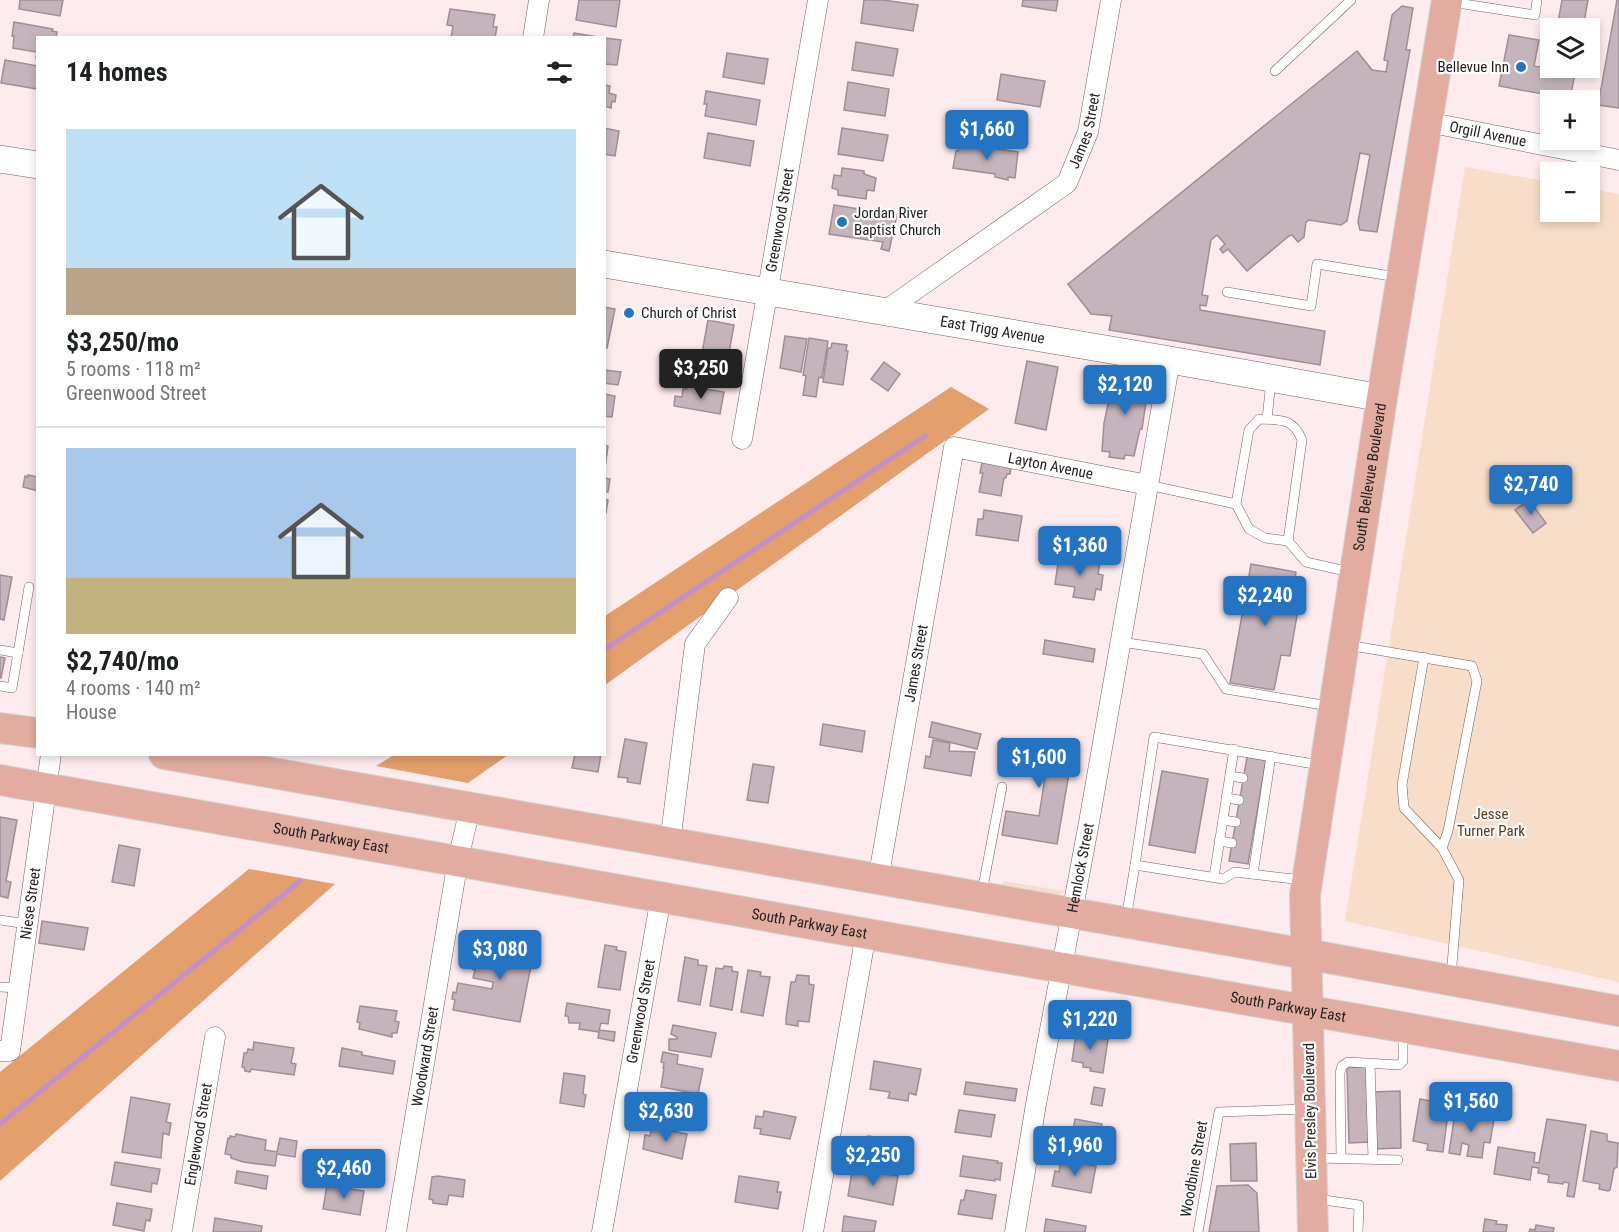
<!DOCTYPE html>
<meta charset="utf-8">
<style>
:root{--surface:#fff;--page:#f2f2f2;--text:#202124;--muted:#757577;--line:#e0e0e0;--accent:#2574c4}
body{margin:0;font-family:"Roboto Condensed",sans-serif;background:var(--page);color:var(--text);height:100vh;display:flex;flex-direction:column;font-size:22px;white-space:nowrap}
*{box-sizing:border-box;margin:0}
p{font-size:20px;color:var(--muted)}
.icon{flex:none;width:33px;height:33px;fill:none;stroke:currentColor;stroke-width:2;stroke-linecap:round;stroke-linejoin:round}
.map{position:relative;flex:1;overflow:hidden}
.side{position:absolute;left:36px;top:36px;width:570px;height:720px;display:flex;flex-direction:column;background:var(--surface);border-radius:0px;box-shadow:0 3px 9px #0003}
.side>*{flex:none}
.fabs{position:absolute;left:1540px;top:18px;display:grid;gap:12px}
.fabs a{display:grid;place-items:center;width:60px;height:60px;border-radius:0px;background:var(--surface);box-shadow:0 3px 9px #0003;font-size:30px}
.price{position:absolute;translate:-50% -51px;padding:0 14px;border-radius:6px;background:var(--accent);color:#fff;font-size:20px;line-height:39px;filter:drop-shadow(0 2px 3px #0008)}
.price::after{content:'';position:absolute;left:50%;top:36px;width:18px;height:14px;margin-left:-9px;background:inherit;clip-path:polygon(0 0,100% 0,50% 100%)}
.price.active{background:#222;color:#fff}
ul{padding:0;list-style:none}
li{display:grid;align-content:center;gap:12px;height:318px;padding:0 30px}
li+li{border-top:2px solid var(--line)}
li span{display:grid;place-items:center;height:186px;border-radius:0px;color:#555}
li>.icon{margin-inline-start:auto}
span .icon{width:108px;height:108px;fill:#fffc;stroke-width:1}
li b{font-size:26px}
h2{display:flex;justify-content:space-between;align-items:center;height:72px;padding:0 30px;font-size:26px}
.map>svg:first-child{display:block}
.green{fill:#f8ddc9}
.forest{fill:#e3a06d}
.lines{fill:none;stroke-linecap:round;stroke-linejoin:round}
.stream{stroke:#c58fcb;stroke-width:5}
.building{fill:#c5b4bc;stroke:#9e8e96;stroke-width:1.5}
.lane-casing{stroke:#726163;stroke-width:10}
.street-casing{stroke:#726163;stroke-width:21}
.secondary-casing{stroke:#726163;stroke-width:28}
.primary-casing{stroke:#d3d2d2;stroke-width:32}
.lane{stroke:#fff;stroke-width:9}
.street{stroke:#fff;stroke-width:20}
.secondary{stroke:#fff;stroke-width:27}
.primary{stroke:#e2ada0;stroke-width:30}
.poi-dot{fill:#2574c4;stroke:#fdfdfd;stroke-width:2}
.labels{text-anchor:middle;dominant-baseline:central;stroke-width:4.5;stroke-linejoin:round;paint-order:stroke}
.poi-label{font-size:15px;fill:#241d1e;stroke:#fdfdfd;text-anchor:start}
.street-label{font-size:15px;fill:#241d1e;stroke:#fdfdfd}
.park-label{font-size:15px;fill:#643812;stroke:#fdfdfd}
</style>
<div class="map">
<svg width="1619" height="1232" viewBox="0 0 1619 1232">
<rect width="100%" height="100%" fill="#feebed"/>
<!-- green -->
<g class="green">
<polygon points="1465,167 1551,182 1551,212 1590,212 1590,189 1619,194 1619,982 1345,921"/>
<polygon points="1003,881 1064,891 1064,892 1058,895 1002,886"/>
</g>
<!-- forest -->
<g class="forest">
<polygon points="951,387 989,409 605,685 605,616"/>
<polygon points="394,755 394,754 508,755 468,783 376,766"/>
<polygon points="249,869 335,884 0,1181 0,1072"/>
</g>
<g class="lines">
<!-- stream -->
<g class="stream">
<polyline points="604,650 925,436"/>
<polyline points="0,1124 300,881"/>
</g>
</g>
<!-- building -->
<g class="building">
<polygon points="20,0 63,0 60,16 19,9"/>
<polygon points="579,0 620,0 616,27 576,20"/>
<polygon points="864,0 883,0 918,5 913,31 861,23"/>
<polygon points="1023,0 1058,0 1056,11 1022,6"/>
<polygon points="1562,0 1588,0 1583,28 1557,28"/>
<polygon points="1617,0 1619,0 1619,108 1598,105"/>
<polygon points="1402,6 1413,8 1406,50 1410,50 1377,232 1360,230 1358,222 1370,155 1360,153 1347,221 1341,225 1309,220 1306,222 1304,237 1298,242 1292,235 1289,236 1247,271 1228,249 1223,253 1220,249 1225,244 1217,235 1211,240 1202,295 1208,296 1206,306 1200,305 1200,310 1325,331 1320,365 1109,330 1112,316 1091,314 1068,284 1357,51 1372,70 1386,72 1388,61 1384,60 1392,15"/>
<polygon points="450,9 495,15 493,27 497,27 495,38 451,38 453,26 447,25"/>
<polygon points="14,22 53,29 52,31 57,32 56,38 38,38 38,58 36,58 37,52 13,48 14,36 12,36"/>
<polygon points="574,33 603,38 573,38"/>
<polygon points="1509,35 1539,40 1534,66 1550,69 1551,63 1551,68 1576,68 1570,99 1499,86"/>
<polygon points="604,38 621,40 617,65 604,64"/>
<polygon points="856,42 898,49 893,76 852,70"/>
<polygon points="727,53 768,59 764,84 723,77"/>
<polygon points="5,60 38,66 37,89 1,83"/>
<polygon points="1001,74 1045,81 1040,107 997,100"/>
<polygon points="604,79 605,85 610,86 609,93 616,95 615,102 612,101 611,108 604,106"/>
<polygon points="848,82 889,89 885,116 844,110"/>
<polygon points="706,91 760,100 756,125 705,116 707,104 704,104"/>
<polygon points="604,128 619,131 615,156 604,154"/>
<polygon points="842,128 888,135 883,161 838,154"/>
<polygon points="708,133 754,141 750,166 704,158"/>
<polygon points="959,143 1018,152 1015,178 1008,177 1008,180 995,177 995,174 953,168 956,151 958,151"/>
<polygon points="842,168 864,171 864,174 876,178 874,191 867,190 866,199 838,195 838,190 832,188 834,175 841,176"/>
<polygon points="834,205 897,215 889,251 881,249 883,242 829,234"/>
<polygon points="604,307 615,309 607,348 604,347"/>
<polygon points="708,320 734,325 725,375 699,370"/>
<polygon points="785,336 807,339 801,372 780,368"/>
<polygon points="809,338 828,341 822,378 819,377 816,397 803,395 806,376 803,375"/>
<polygon points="832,343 847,345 846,351 848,351 843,385 823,382 828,348 831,348"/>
<polygon points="1027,361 1058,367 1046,430 1015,423"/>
<polygon points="884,362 900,374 888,391 871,379"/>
<polygon points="604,370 621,372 618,385 604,383"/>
<polygon points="1128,375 1136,376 1136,381 1149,382 1142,429 1140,429 1134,456 1125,455 1124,459 1109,457 1110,452 1102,451 1104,423 1114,376 1127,379"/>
<polygon points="688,386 724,392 720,414 674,406 675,396 682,397 683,388 687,389"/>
<polygon points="604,394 615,396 612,417 604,416"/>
<polygon points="604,445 608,446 605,468 604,468"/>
<polygon points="982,462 1011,467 1010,474 1007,474 1006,478 1004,478 1001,496 979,492 983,473 980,473"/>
<polygon points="28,475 38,477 38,491 23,487 25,476 28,477"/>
<polygon points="604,478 610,479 608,492 604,491"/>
<polygon points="604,499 608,500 606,513 604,513"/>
<polygon points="1529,500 1546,523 1533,533 1515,510"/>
<polygon points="984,510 1022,516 1018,541 976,535 978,519 983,519"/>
<polygon points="1059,556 1100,563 1098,574 1103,575 1101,590 1096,589 1094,600 1073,597 1075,587 1055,584"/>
<polygon points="1251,564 1296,572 1290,609 1298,610 1290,656 1281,655 1274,690 1230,683"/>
<polygon points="0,575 12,577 4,620 0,619"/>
<polygon points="1045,640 1095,649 1093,662 1043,654"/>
<polygon points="0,657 5,658 1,678 0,678"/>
<polygon points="932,722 981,734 977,749 929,737"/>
<polygon points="823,724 865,731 862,752 820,745"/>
<polygon points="1002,738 1073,750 1057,844 1002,835 1006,811 1039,816 1046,770 998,761"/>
<polygon points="625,739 647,743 640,784 627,782 628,778 618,777"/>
<polygon points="933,740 950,743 949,751 975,752 971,776 924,768 926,756 930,757"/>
<polygon points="575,754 601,754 598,772 572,768"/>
<polygon points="1247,757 1266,760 1248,864 1229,861"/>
<polygon points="753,764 774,767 768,803 747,800"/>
<polygon points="1162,771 1208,779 1195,853 1149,845"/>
<polygon points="0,817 17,820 6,881 11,882 8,898 0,896"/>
<polygon points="119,845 140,849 134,886 112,882"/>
<polygon points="42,921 88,928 84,950 39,943"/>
<polygon points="512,931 527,934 527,938 536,940 520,1022 453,1010 455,1000 452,999 453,992 456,993 458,983 492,989 493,982 473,978 475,970 472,969 473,965 476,966 477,957 496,961 501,933 512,935"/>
<polygon points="605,945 617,947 616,950 626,952 620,990 598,987"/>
<polygon points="685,957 698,960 698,965 707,966 700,1005 678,1001"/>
<polygon points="724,966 732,967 732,971 738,972 732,1010 710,1006 716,968 723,969"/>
<polygon points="748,970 761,972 760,976 770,977 763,1016 741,1012"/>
<polygon points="797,975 809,976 809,984 814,985 809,1022 798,1021 798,1026 786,1024 786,1018 791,982 795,982"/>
<polygon points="567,1003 610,1010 608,1024 601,1023 599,1030 615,1032 614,1041 598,1038 599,1032 579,1029 580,1023 569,1023 568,1016 565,1016"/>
<polygon points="360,1006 397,1011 395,1021 399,1022 397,1033 392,1033 392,1037 359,1029 360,1023 357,1022"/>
<polygon points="673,1025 716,1033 711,1057 669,1050 669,1039 677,1039 677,1037 671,1034"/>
<polygon points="1088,1030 1097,1032 1097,1038 1108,1039 1103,1073 1090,1071 1091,1068 1083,1067 1083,1063 1072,1061 1076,1034 1088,1033"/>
<polygon points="254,1042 294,1048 291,1063 296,1064 294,1075 251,1069 250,1072 245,1071 244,1067 242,1067 244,1053 247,1053 248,1049 253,1050"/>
<polygon points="342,1048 362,1052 362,1055 395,1061 393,1074 339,1066"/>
<polygon points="663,1052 678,1055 677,1064 703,1069 698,1094 661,1087 664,1068 663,1068 664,1063 661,1062"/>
<polygon points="874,1061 921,1069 916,1095 909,1093 908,1101 888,1098 890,1092 870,1089"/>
<polygon points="1347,1067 1367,1067 1370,1142 1349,1143"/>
<polygon points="564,1073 585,1076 583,1094 586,1095 584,1107 560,1103"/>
<polygon points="966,1082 1017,1089 1015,1101 964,1094"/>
<polygon points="1094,1087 1105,1089 1102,1106 1091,1104"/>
<polygon points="1400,1091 1401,1148 1374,1149 1372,1092"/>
<polygon points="659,1096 691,1102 687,1123 655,1118 656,1111 653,1111 655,1102 658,1102"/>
<polygon points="131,1097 170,1104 166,1122 171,1123 169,1135 163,1133 161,1158 122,1152"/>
<polygon points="1420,1099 1449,1105 1443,1152 1427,1150 1428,1144 1413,1141"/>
<polygon points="959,1110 995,1115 991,1137 955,1132"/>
<polygon points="764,1111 796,1117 790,1139 760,1134 761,1129 754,1128 756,1116 763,1117"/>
<polygon points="1465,1111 1486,1115 1485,1118 1494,1119 1490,1143 1484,1142 1482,1158 1467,1156 1469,1145 1462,1143 1460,1155 1449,1153 1455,1113 1465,1114"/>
<polygon points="1075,1119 1102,1124 1097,1146 1066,1141 1068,1129 1073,1130"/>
<polygon points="1547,1119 1586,1125 1574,1197 1567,1196 1569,1183 1564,1182 1563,1184 1548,1182 1549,1175 1538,1173 1539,1168 1532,1167 1530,1180 1494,1174 1498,1147 1535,1153 1534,1162 1539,1163"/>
<polygon points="652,1127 687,1134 682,1159 643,1149 645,1135 650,1136"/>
<polygon points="1591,1131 1607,1134 1607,1141 1618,1143 1617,1167 1614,1169 1610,1190 1608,1191 1599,1189 1600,1184 1583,1181"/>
<polygon points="236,1134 266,1140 265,1150 277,1152 280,1138 297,1141 295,1157 277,1154 275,1166 243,1162 231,1158 231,1155 225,1154 228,1138 230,1138 230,1136 235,1137"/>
<polygon points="868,1136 906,1142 901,1168 860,1161 863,1142 867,1143"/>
<polygon points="1256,1143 1257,1181 1231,1181 1230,1144"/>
<polygon points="963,1156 998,1161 997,1163 1002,1163 1000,1180 995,1179 995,1181 960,1176"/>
<polygon points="1061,1160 1096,1166 1091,1193 1052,1186 1055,1171 1059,1172"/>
<polygon points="115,1162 160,1169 157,1184 152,1183 151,1192 111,1185"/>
<polygon points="859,1170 898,1176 893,1205 848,1196 852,1172 858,1174"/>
<polygon points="237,1171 268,1176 266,1189 235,1183"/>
<polygon points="438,1176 465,1180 463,1197 449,1195 447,1205 433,1203 433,1200 429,1199 432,1177"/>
<polygon points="739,1176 779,1182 777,1192 781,1192 778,1209 735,1202"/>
<polygon points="327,1185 364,1191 360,1215 323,1209"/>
<polygon points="1248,1185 1257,1193 1259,1232 1209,1232 1217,1186"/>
<polygon points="966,1190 996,1195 992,1219 958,1214 961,1200 964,1200"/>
<polygon points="117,1203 152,1209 150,1221 146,1220 144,1231 113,1225"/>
<polygon points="844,1216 876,1221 874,1232 842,1232"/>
<polygon points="215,1218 262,1226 261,1232 213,1232"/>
<polygon points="1046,1219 1086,1226 1085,1232 1044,1232"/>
<polygon points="1485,1219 1497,1221 1496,1224 1507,1225 1506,1232 1483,1232"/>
<polygon points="1536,1225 1554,1228 1553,1232 1529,1232 1530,1229 1535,1230"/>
</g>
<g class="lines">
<defs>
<g id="lane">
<polyline points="1451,2 1535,15 1537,0"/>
<polyline points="1275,71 1351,0"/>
<polyline points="1227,292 1311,306 1317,264 1397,277"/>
<polyline points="1267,419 1271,381"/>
<path d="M1148,485L1236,504L1249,529L1265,538L1288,541L1302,440C1293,417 1279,420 1259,419L1249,430L1236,504"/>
<polyline points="1288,541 1306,562 1350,572"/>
<polyline points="1121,642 1203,654 1226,689 1329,706"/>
<polyline points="1347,645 1472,666 1477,681 1448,831 1442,848 1459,880 1451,977"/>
<polyline points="0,650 18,653 12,688 0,686"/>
<polyline points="18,653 29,587"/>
<polyline points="1424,657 1402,785 1404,808 1442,848"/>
<polyline points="1230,776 1243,778"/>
<polyline points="1226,798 1239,800"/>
<polyline points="1223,820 1236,822"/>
<polyline points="1219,841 1232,843"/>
<polyline points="1253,874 1271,756"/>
<polyline points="1214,877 1234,749"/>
<polyline points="1302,880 1235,872 1223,879 1135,865 1154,737 1320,765"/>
<polyline points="982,892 1002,787"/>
<polyline points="1126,919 1135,865"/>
<polyline points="0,920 27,924"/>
<polyline points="0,987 18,988"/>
<polyline points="1370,1063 1373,1159"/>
<polyline points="1316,1158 1398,1160"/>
<polyline points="1341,1159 1340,1073 1342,1066 1348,1062 1399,1065 1403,1061 1403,1031"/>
<polyline points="1317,1199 1359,1205 1358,1232"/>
<polyline points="1198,1232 1219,1112 1305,1109"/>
</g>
<g id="street">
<polyline points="533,38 539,0"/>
<path id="s1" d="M1427,122L1619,160"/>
<path id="s2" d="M885,311L1067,183L1088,132L1111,0"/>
<path id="s3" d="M742,439L818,0"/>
<polyline points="670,843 695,644 728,598"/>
<path id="s4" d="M878,880L954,447L1148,485"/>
<path id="s5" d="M0,1051H10L51,754"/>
<path id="s6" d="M182,1232L215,1037"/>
<path id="s7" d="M396,1232L458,860L470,808"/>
<path id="s8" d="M602,1232L661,897"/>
<polyline points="813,1232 866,934"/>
<path id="s9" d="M1015,1232L1036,1104L1088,828L1170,360"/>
</g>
<g id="secondary">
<polyline points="0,159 38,165"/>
<path id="s10" d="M604,264L1170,360L1382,398"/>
</g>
<g id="primary">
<polyline points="0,728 38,733"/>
<polyline points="164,754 1306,954 1619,1011"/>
<path id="s11" d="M0,780C288,829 575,883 862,933C1115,977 1367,1020 1619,1066"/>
<path id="s12" d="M1313,1232L1305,895L1382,398L1447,0"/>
</g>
</defs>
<!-- lane casing -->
<use href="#lane" class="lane-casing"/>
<!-- street casing -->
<use href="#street" class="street-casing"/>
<!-- secondary casing -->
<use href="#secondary" class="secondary-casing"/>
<!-- primary casing -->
<use href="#primary" class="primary-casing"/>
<!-- lane -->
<use href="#lane" class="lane"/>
<!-- street -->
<use href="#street" class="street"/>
<!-- secondary -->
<use href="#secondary" class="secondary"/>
<!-- primary -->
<use href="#primary" class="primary"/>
</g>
<!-- markers -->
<g class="poi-dot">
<circle cx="1521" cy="67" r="6"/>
<circle cx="842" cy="222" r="6"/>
<circle cx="629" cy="313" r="6"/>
</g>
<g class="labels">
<!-- poi labels -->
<g class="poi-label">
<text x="1509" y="67" text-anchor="end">Bellevue Inn</text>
<text x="854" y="213">Jordan River<tspan x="854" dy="17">Baptist Church</tspan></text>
<text x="641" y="313">Church of Christ</text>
</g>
<!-- street labels -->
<g class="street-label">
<text stroke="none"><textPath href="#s2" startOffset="278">James Street</textPath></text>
<text stroke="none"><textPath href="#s1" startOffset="62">Orgill Avenue</textPath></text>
<text stroke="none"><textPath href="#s3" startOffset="222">Greenwood Street</textPath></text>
<text stroke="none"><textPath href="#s10" startOffset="394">East Trigg Avenue</textPath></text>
<text stroke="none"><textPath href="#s4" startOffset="538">Layton Avenue</textPath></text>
<text stroke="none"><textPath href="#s12" startOffset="760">South Bellevue Boulevard</textPath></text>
<text stroke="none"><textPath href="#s4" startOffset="220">James Street</textPath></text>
<text stroke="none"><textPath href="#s11" startOffset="336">South Parkway East</textPath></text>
<text stroke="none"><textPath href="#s9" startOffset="370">Hemlock Street</textPath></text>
<text stroke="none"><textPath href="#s5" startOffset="159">Niese Street</textPath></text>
<text stroke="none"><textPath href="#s11" startOffset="822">South Parkway East</textPath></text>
<text stroke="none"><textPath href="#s11" startOffset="1308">South Parkway East</textPath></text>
<text stroke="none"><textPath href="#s8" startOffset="224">Greenwood Street</textPath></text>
<text stroke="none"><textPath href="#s7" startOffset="178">Woodward Street</textPath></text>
<text transform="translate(1310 1111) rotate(-91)">Elvis Presley Boulevard</text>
<text stroke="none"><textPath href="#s6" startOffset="99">Englewood Street</textPath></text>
<text transform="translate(1194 1169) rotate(-80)">Woodbine Street</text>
</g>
<!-- park labels -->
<g class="park-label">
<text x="1491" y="814">Jesse<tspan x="1491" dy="17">Turner Park</tspan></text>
</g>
</g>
</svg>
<div class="fabs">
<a><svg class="icon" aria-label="layers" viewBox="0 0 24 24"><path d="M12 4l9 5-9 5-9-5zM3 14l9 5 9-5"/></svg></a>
<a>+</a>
<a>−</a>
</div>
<b class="price" style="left:987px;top:161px">$1,660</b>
<b class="price active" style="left:701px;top:400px">$3,250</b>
<b class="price" style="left:1125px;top:416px">$2,120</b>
<b class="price" style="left:1531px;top:516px">$2,740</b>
<b class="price" style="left:1080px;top:577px">$1,360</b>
<b class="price" style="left:1265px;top:627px">$2,240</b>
<b class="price" style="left:1039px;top:789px">$1,600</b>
<b class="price" style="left:500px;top:981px">$3,080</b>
<b class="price" style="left:1090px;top:1051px">$1,220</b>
<b class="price" style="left:1471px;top:1133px">$1,560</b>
<b class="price" style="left:666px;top:1143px">$2,630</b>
<b class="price" style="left:1075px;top:1177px">$1,960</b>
<b class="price" style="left:873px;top:1187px">$2,250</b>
<b class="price" style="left:344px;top:1200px">$2,460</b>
<section class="side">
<h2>14 homes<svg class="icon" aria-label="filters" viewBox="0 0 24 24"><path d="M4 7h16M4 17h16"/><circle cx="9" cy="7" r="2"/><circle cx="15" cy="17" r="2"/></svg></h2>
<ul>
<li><span style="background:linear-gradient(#bfe0f5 75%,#b9a48a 0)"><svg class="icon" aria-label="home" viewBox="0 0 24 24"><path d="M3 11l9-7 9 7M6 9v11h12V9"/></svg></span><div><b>$3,250/mo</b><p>5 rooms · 118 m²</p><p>Greenwood Street</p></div></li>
<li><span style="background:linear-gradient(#a9c7e8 70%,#c2b280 0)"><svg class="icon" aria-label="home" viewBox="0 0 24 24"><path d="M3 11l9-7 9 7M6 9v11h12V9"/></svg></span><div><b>$2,740/mo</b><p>4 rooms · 140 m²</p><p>House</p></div></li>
</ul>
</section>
</div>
